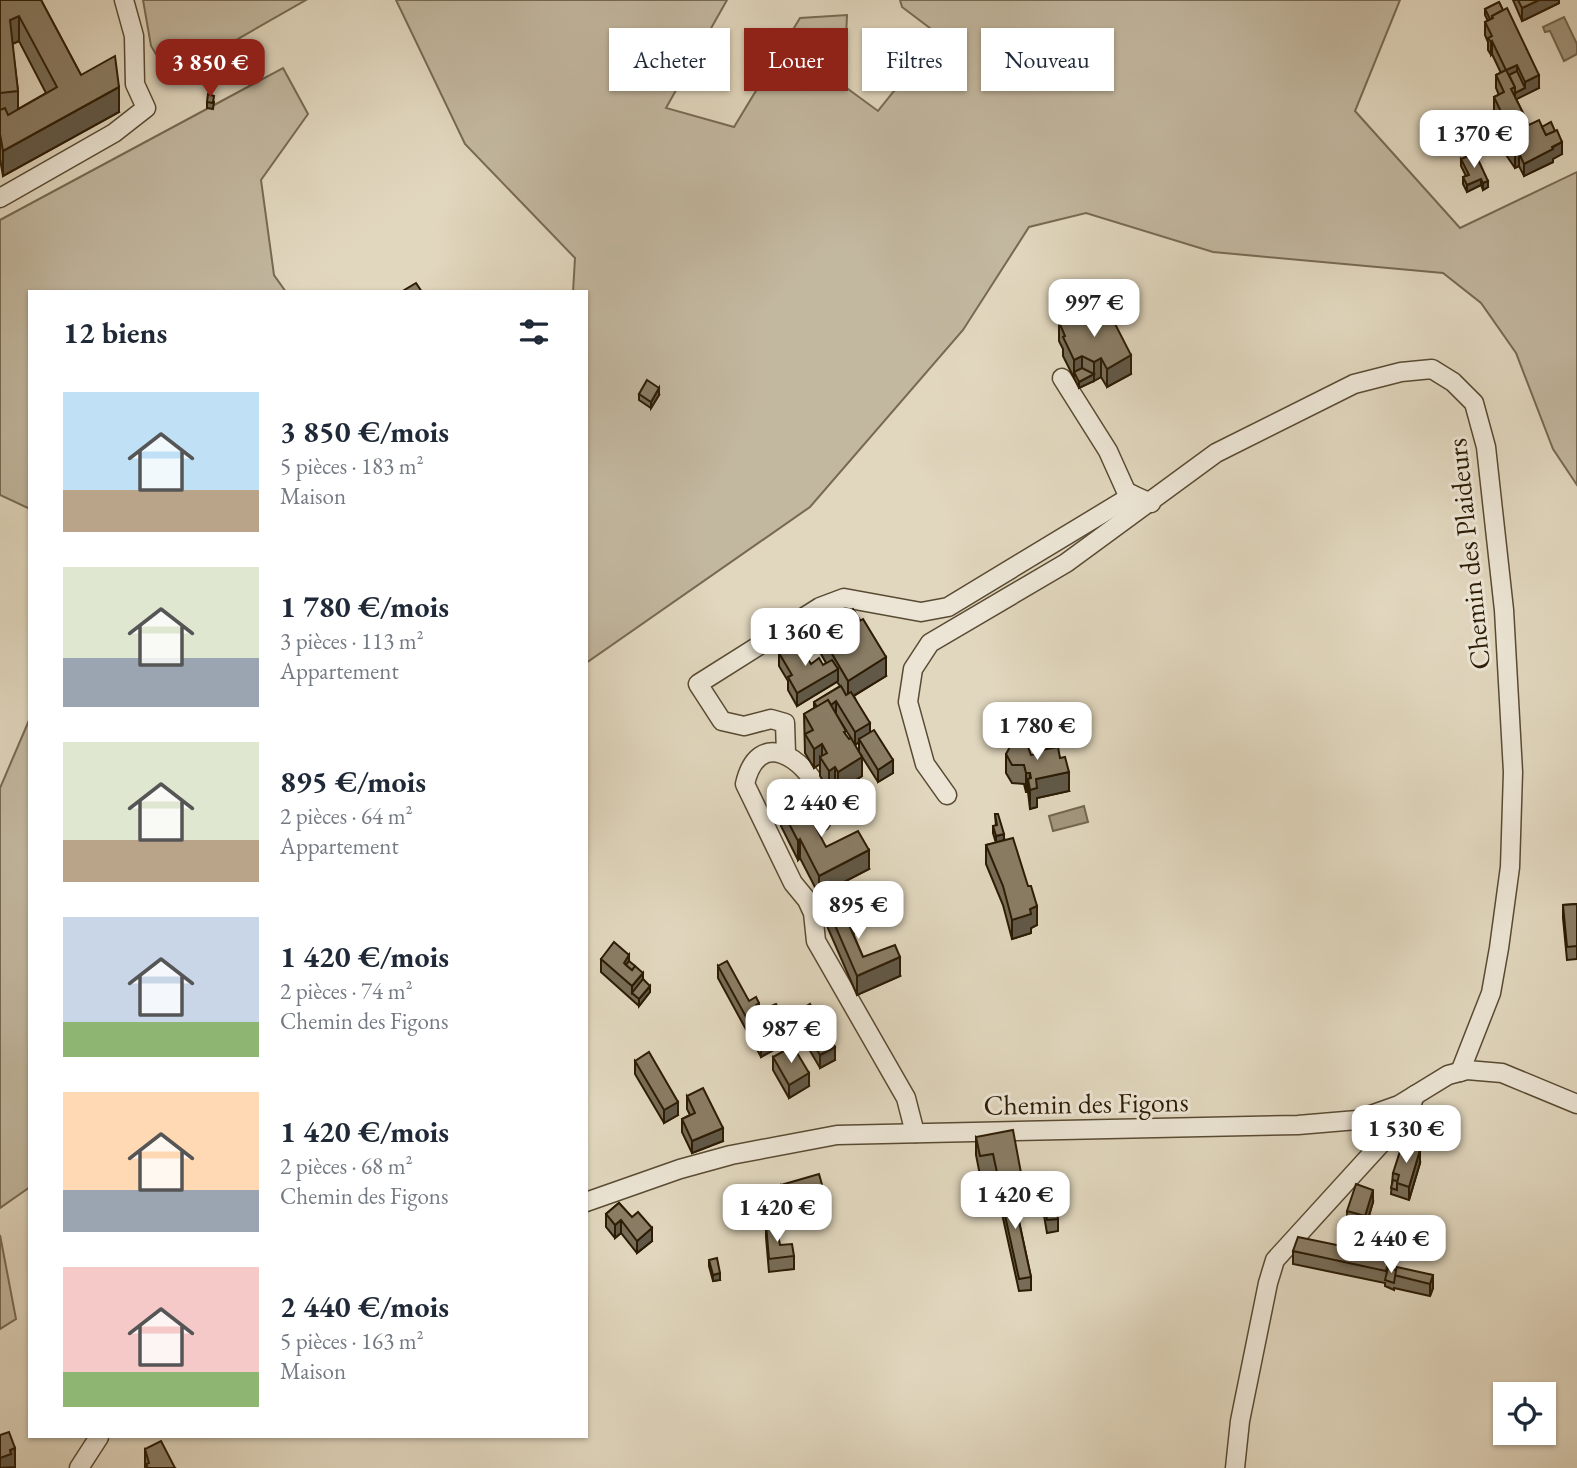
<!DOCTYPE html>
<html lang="fr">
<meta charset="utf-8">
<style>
:root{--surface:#fff;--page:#f6f6f7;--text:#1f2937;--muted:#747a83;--accent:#8f2418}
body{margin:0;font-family:"EB Garamond",serif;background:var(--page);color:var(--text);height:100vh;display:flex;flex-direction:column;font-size:26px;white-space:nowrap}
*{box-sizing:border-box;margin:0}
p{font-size:23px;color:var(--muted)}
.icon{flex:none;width:38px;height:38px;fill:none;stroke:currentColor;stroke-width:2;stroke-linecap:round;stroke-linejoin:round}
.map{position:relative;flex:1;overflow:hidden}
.panel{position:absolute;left:28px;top:290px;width:560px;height:1148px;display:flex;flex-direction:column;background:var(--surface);border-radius:0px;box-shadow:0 2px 5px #0004}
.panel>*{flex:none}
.guide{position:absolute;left:609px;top:28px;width:665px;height:63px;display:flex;gap:14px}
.fabs{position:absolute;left:1493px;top:1382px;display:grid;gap:14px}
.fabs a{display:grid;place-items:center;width:63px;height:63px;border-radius:0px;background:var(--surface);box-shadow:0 2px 5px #0004;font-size:35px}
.price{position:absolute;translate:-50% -60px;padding:0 16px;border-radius:14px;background:#fff;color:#222;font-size:23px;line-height:46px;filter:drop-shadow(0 2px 4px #0008)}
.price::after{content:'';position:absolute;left:50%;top:42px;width:21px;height:16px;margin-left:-10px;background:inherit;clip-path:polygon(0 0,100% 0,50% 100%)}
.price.on{background:var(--accent);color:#fff}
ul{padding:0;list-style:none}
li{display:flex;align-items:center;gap:21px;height:175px;padding:0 35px}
li span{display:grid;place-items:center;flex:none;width:196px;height:140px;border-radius:0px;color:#555}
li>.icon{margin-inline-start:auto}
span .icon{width:84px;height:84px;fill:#fffc;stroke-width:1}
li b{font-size:30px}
h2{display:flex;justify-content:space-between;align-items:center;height:84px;padding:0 35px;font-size:30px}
.pill{padding:0 24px;border-radius:0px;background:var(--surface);box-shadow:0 2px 5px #0004;font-size:24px;line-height:63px}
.pill.on{background:var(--accent);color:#fff}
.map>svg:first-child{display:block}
.green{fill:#c2b79f;stroke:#776a52;stroke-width:2}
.water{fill:#a3977f;stroke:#73664e;stroke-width:2}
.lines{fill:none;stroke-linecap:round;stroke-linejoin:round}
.minor-casing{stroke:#594b33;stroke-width:21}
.minor{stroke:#ece5d5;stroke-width:18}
.wall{fill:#776c57;stroke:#2c1c05;stroke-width:2;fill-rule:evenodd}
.shaded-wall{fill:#615847;stroke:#2c1c05;stroke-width:2}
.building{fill:#8a7d65;stroke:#2c1c05;stroke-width:2}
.labels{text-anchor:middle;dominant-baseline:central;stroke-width:6;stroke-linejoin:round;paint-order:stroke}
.street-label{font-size:28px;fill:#2c1c05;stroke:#ece5d5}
</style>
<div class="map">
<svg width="1577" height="1468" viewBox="0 0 1577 1468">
<rect width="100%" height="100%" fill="#e1d7be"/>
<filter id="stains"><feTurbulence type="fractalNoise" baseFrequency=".00286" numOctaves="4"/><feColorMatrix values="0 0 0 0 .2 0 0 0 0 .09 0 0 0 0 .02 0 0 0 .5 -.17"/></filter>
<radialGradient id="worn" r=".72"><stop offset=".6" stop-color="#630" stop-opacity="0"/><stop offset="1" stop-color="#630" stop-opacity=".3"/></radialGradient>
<!-- green -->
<g class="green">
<polygon points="143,0 306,0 236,40 167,72 151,46"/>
<polygon points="396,0 727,0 666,108 734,127 800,18 847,15 844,86 878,111 939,35 902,7 900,0 1400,0 1355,111 1460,228 1577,172 1577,485 1553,449 1516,353 1481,303 1443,273 1213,252 1086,213 1029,227 963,330 810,507 586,663 586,292 573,292 575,258 465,144"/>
<polygon points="283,68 308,114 261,180 274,275 286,292 30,292 30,509 0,495 0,220"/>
<polygon points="30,718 30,1187 0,1208 0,788"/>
<polygon points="0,1235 16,1319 0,1329"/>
</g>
<!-- water -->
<g class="water">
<polygon points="1564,17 1577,44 1577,54 1564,61 1550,31 1545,32 1543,27"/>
<polygon points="1084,806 1088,822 1053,831 1049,816"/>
</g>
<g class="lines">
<defs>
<g id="minor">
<polyline points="0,198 114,133 146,108 135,84 134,36 124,0"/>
<polyline points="1062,378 1108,451 1126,491 1133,495"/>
<polyline points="786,753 785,723 771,719 744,726 722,721 698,684 820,607 844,598 921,612 948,607 1133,495 1151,503"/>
<polyline points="947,795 925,764 908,702 913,669 930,643 1066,563 1216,453 1354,384 1401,372 1432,369 1453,382 1474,403 1486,447 1504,610 1513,772 1510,867 1499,948 1491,993 1460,1072"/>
<path d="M821,822C821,814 824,802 821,795C805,757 758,727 745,784L793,883L807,900L813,913L816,941L906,1098L915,1133"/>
<polyline points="586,1202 680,1169 731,1155 837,1135 1298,1125 1357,1120 1399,1105 1448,1075 1467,1070 1502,1073 1577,1104"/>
<polyline points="79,1468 99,1437"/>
<polyline points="1235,1468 1240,1421 1268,1283 1275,1260 1408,1114 1415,1095"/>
</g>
</defs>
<!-- minor casing -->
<use href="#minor" class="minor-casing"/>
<!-- minor -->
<use href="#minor" class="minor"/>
</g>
<!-- wall -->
<g class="wall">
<path d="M0,0H41L81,75L119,112L3,176L0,159ZM19,41L46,93L18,109V91L12,44Z"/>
<polygon points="1513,0 1559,0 1559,3 1522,21"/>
<polygon points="1499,2 1539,88 1516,99 1529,125 1542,127 1562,154 1553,159 1553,162 1524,176 1519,166 1515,168 1504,152 1504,139 1507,137 1494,110 1494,97 1499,95 1496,88 1496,75 1501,73 1492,54 1491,55 1488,50 1488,42 1485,35 1485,22 1488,21 1485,15 1485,9"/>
<polygon points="207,102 214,102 213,109 207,108"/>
<polygon points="1443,124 1469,147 1455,154 1443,130"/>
<polygon points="1461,159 1488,187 1483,190 1481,185 1467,192 1463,184 1463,177 1466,176 1461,166"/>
<polygon points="1059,322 1091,323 1131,374 1107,387 1101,377 1079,388 1063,356 1063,349 1059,341"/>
<polygon points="639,394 659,395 651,408 639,400"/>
<path d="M816,632L886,676L854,696L870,733L893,773L878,782L859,752V742L855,745L862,776L838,791L835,786L829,790L820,776V764L814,768L805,753L804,714L814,708V702L840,686L837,682L797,706L788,690V681L779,666V653L811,664L823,665L826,663L816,645ZM836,714L851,738L849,739L846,736Z"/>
<polygon points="1006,754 1031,755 1069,791 1037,798 1037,807 1030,809 1028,792 1026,792 1024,784 1012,783 1006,773"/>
<polygon points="785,797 826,847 869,869 819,895 800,858 798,860 781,826 781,808 785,805"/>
<polygon points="995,814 1037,925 1031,928 1031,933 1012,939 1003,905 986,864 986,845 996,843 993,833 993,826 996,826"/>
<polygon points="1577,904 1577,959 1567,960 1563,918 1563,905"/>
<polygon points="827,907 855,933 853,934 863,957 900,976 857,995 827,926"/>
<polygon points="601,959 629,961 643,979 650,992 639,1006 601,972"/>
<polygon points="718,966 749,1001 759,1003 759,1011 790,1041 761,1057 718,978"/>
<polygon points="795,1013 835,1060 820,1068 795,1025"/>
<polygon points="773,1057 809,1086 789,1098 773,1070"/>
<polygon points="635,1061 678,1115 664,1123 635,1074"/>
<polygon points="687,1096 723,1141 692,1153 682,1132 682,1119 690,1115 687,1109"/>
<polygon points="976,1137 1021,1173 1021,1192 1013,1193 1031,1277 1031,1290 1019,1291 1001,1209 998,1210 997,1190 993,1173 980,1175 976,1155"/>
<polygon points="1420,1163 1409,1200 1391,1194 1393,1173"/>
<polygon points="1040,1179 1058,1219 1058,1231 1047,1233 1040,1192"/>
<polygon points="781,1185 826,1212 784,1224 781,1212"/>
<polygon points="1373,1202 1365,1229 1347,1223 1347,1211"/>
<polygon points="619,1203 652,1241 637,1253 621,1233 615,1238 606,1227 606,1214"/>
<polygon points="766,1224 780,1245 794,1256 794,1269 769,1272 766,1237"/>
<polygon points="1293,1251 1390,1269 1433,1275 1433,1288 1430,1296 1394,1288 1394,1290 1385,1286 1385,1283 1293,1264"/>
<polygon points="709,1260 720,1280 713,1281 709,1266"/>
<polygon points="145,1449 175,1468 145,1468"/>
</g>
<!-- shaded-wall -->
<g class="shaded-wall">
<polygon points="1539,0 1559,0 1559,3 1522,21 1522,8"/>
<polygon points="19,16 19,41 10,45 10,20"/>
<polygon points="1492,41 1492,54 1491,55 1491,42"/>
<polygon points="1517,65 1517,78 1509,82 1506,70"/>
<polygon points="1539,75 1539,88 1515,100 1515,93 1525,88 1525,82"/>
<polygon points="119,87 119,112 3,176 3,151"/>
<polygon points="1469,140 1469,147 1455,154 1455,147"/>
<polygon points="1562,142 1562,154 1553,159 1553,162 1524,176 1524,164"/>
<polygon points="1519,153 1519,166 1515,168 1515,155"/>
<polygon points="1481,179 1481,185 1467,192 1467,185"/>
<polygon points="1488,181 1488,187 1483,190 1483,183"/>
<polygon points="1131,355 1131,374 1107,387 1107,369"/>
<polygon points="1082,356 1082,375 1074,372 1074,379 1074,360"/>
<polygon points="1101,358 1101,377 1094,381 1094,362"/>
<polygon points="1094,374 1094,381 1079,388 1079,382"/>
<polygon points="659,388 659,395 651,408 651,402"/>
<polygon points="886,657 886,676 848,699 848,681"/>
<polygon points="838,669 838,681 797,706 797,693"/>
<polygon points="836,701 836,714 820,711"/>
<polygon points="870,723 870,735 859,739 859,742 855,745 855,732"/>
<polygon points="822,744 822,759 820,757 820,764 814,768 814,749"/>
<polygon points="862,757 862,776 838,791 838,772"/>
<polygon points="893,760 893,773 878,782 878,770"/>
<polygon points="835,767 835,786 829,790 829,771"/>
<polygon points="1069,772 1069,791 1037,798 1037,807 1030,809 1030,790 1036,779"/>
<polygon points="1026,773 1030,773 1030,788 1028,779 1028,792 1026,792"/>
<polygon points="1004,834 1004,840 996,843 996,836"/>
<polygon points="800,839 800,858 798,860 798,841"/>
<polygon points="869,850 869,869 819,895 819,876"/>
<polygon points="1037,906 1037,925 1031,928 1031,933 1012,939 1012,920 1030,909"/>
<polygon points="855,914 855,933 846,937 846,918"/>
<polygon points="629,955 629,968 624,963"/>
<polygon points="900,957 900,976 857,995 857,976"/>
<polygon points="643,973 643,985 632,993 632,986"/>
<polygon points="650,986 650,992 639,1006 639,999"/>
<polygon points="790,1028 790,1041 761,1057 761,1044"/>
<polygon points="835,1047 835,1060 820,1068 820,1055"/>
<polygon points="809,1073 809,1086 789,1098 789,1085"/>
<polygon points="678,1102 678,1115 664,1123 664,1110"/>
<polygon points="723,1128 723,1141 692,1153 692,1141"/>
<polygon points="1420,1150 1420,1163 1409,1200 1409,1187"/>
<polygon points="1373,1190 1373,1202 1365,1229 1365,1216"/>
<polygon points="998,1197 1001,1197 1001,1209 998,1210"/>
<polygon points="826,1199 826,1212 784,1224 784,1211"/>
<polygon points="621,1220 621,1233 615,1238 615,1225"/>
<polygon points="652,1228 652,1241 637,1253 637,1241"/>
<polygon points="720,1273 720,1280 713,1281 713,1275"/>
<polygon points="1433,1275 1433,1288 1430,1296 1430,1284"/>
<polygon points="15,1448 15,1467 0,1468 0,1458 10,1450"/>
</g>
<!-- building -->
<g class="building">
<polygon points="0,0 41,0 81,75 115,56 119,87 3,151 0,134 0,110 5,108 8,115 57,87 19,16 10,20 18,91 0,93"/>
<polygon points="1518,0 1539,0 1522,8"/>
<polygon points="1499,2 1503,10 1492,16 1492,19 1490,19 1485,9"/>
<polygon points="1507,8 1539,75 1525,82 1517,65 1506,70 1515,87 1511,89 1529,125 1539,120 1546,135 1557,130 1562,142 1552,147 1553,149 1524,164 1519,153 1515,155 1504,139 1512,135 1494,97 1504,92 1496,75 1506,70 1492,41 1491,42 1488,38 1492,36 1485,22 1493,18 1492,16"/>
<polygon points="1517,71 1525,88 1515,93 1515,87 1509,75"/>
<polygon points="208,94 214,96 213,103 207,102"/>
<polygon points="1457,117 1469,140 1455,147 1443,124"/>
<polygon points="1551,122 1555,131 1546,135 1542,127"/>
<polygon points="1475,153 1488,181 1483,183 1481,179 1467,185 1463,177 1469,175 1461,159"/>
<polygon points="416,283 422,292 401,292"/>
<polygon points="1083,308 1091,323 1110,314 1131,355 1107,369 1101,358 1094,362 1082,356 1074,360 1063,337 1065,336 1059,322"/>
<polygon points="1082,368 1094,374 1079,382 1074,372"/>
<polygon points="647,380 659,388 651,402 639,394"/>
<polygon points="853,609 860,620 825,642 825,648 816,632"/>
<polygon points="863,619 886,657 848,681 825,642"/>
<polygon points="798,642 811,664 819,658 823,665 832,660 838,669 797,693 788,677 792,675 779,653"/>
<polygon points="841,686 846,695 851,692 870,723 855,732 836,701 831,705 828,700 817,707 814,702"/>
<polygon points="828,700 846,731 844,732 849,739 851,738 862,757 838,772 835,767 829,771 820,757 827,753 822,744 814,749 805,734 813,730 804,714"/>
<polygon points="874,730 893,760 878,770 859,739"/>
<polygon points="1020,741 1027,744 1031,755 1037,754 1036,751 1058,747 1060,758 1065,757 1069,772 1036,779 1037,788 1030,790 1028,779 1031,778 1030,773 1026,773 1024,765 1012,765 1006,754 1012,743"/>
<polygon points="794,792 797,799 800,797 826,847 858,831 869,850 819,876 800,839 798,841 781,808 789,803 785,797"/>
<polygon points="995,814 998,814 1004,834 996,836 993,826 997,825"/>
<polygon points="1013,838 1028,886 1031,886 1037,906 1030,909 1031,914 1012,920 1003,886 986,845"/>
<polygon points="848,898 855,914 846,918 863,957 895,945 900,957 857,976 827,907"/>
<polygon points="1577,904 1577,946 1567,947 1563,905"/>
<polygon points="614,942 629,955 624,963 632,970 635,966 643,973 632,986 601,959"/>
<polygon points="629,961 635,966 632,970 626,965"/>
<polygon points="727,961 749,1001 756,997 759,1003 756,1005 759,1011 776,1004 790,1028 761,1044 718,966"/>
<polygon points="643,979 650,986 639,999 632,993"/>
<polygon points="810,1004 835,1047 820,1055 795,1013"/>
<polygon points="793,1046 809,1073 789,1085 773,1057"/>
<polygon points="649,1052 678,1102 664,1110 635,1061"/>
<polygon points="703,1088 723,1128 692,1141 682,1119 695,1113 687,1096"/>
<polygon points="1013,1130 1021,1173 998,1177 993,1154 980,1156 976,1137"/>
<polygon points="1402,1145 1420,1150 1409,1187 1397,1183 1399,1175 1393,1173"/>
<polygon points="819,1174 826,1199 784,1211 781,1200 784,1199 781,1185"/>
<polygon points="1050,1178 1058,1219 1047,1220 1040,1179"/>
<polygon points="1393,1180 1397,1181 1397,1190 1391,1188"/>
<polygon points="1356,1184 1373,1190 1365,1216 1347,1211"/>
<polygon points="1011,1185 1031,1277 1019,1279 1001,1197 998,1197 997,1186"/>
<polygon points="619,1203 632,1217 638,1212 652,1228 637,1241 621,1220 615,1225 606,1214"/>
<polygon points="776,1223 780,1245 792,1244 794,1256 769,1259 766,1224"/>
<polygon points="1298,1237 1390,1256 1386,1271 1293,1251"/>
<polygon points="717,1258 720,1273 713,1275 709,1260"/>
<polygon points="1397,1267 1433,1275 1430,1284 1394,1275"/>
<polygon points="1388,1268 1396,1270 1394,1283 1385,1280"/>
<polygon points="9,1432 15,1448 10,1450 11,1454 0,1458 0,1435"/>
<polygon points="161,1441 175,1468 148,1468 146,1464 149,1463 145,1449"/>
</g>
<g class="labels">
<!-- street labels -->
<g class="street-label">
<text transform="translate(1468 554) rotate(-96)">Chemin des Plaideurs</text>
<text transform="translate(1086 1103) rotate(-1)">Chemin des Figons</text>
</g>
</g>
<rect width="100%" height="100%" filter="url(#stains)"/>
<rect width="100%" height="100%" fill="url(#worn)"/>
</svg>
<div class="fabs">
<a><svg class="icon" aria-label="locate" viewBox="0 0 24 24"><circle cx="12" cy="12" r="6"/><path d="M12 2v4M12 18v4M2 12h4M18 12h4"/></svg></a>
</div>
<b class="price on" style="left:210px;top:99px">3 850 €</b>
<b class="price" style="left:1474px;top:170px">1 370 €</b>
<b class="price" style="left:1094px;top:339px">997 €</b>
<b class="price" style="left:805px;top:668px">1 360 €</b>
<b class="price" style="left:1037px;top:762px">1 780 €</b>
<b class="price" style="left:821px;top:839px">2 440 €</b>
<b class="price" style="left:858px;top:941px">895 €</b>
<b class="price" style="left:791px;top:1065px">987 €</b>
<b class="price" style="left:1406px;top:1165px">1 530 €</b>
<b class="price" style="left:1015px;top:1231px">1 420 €</b>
<b class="price" style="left:777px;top:1244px">1 420 €</b>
<b class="price" style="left:1391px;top:1275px">2 440 €</b>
<div class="guide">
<a class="pill">Acheter</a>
<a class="pill on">Louer</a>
<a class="pill">Filtres</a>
<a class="pill">Nouveau</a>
</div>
<section class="panel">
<h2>12 biens<svg class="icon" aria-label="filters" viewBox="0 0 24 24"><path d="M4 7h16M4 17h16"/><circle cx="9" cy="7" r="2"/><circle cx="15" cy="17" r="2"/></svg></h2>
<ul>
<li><span style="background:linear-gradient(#bfe0f5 70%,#b9a48a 0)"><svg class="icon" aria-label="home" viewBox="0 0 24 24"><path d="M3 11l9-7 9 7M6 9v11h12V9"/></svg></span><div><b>3 850 €/mois</b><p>5 pièces · 183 m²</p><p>Maison</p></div></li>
<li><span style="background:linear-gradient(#dfe7d0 65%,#9aa5b1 0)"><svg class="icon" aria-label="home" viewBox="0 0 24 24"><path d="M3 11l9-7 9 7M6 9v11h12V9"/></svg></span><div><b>1 780 €/mois</b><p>3 pièces · 113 m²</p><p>Appartement</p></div></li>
<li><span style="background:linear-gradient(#dfe7d0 70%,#b9a48a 0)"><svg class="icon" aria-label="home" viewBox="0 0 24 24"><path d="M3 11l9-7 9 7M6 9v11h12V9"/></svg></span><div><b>895 €/mois</b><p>2 pièces · 64 m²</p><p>Appartement</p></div></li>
<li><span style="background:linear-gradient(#c9d6e8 75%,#8fb573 0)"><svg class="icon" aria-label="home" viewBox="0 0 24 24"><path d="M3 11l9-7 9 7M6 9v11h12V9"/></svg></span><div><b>1 420 €/mois</b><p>2 pièces · 74 m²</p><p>Chemin des Figons</p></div></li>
<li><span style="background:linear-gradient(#ffd9b3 70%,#9aa5b1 0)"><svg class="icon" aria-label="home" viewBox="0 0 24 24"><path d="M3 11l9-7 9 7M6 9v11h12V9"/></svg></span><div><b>1 420 €/mois</b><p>2 pièces · 68 m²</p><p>Chemin des Figons</p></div></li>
<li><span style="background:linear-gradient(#f6c9c9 75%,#8fb573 0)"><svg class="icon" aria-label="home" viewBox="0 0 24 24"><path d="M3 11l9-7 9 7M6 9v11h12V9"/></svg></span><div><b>2 440 €/mois</b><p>5 pièces · 163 m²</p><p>Maison</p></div></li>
</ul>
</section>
</div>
